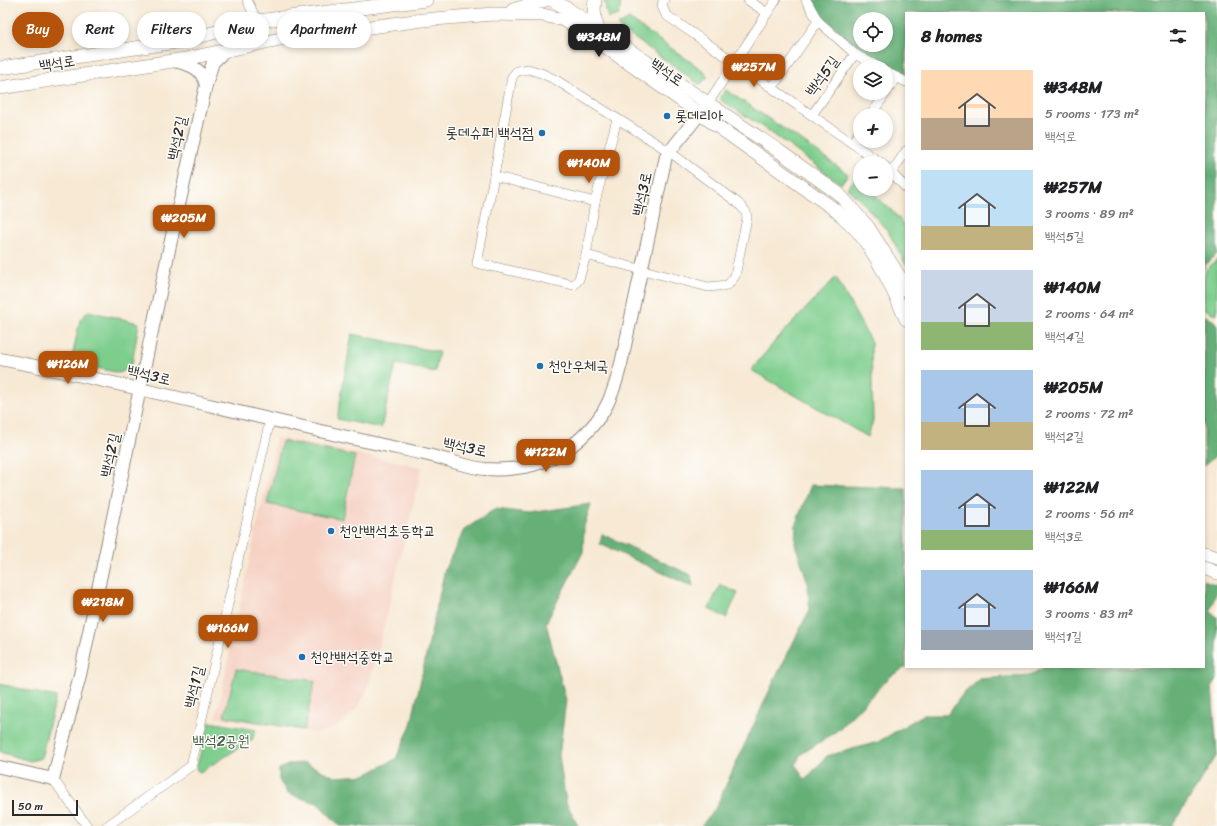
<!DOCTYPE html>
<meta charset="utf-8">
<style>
:root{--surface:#fff;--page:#f6f6f6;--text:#202124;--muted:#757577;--accent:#b45309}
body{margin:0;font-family:Sriracha,"Poor Story",sans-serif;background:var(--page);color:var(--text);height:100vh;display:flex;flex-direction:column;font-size:15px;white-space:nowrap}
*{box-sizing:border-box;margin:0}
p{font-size:13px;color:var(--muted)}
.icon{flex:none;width:22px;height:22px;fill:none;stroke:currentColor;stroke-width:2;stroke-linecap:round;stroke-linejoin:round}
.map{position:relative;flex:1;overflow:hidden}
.details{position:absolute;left:905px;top:12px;width:300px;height:656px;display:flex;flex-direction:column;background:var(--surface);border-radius:0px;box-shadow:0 2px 6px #0003}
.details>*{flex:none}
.hud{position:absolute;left:12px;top:12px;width:380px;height:36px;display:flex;gap:8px}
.fabs{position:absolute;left:853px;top:12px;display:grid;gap:8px}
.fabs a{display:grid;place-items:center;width:40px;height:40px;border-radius:50%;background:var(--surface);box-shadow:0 2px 6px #0003;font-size:20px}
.scale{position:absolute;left:12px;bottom:10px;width:66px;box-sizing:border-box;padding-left:4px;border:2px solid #2b2b2b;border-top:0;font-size:11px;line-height:14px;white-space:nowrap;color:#2b2b2b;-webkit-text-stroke:3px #fdfcf7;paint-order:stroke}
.price{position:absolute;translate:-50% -34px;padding:0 9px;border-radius:8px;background:var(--accent);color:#fff;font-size:13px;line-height:26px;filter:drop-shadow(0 1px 2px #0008)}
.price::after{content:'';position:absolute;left:50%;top:24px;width:12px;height:9px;margin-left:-6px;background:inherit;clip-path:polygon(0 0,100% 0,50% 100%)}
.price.active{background:#222;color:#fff}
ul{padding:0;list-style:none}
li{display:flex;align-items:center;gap:12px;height:100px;padding:0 16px}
li span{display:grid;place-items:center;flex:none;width:112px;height:80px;border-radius:0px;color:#555}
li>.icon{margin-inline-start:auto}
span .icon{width:48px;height:48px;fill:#fffc;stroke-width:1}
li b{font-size:17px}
h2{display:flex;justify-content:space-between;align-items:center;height:48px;padding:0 16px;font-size:17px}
.chip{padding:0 14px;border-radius:18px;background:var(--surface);box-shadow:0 2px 6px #0003;font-size:14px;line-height:36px}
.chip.active{background:var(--accent);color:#fff}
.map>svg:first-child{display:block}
.built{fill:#f6d2c4}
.green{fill:#7dcd8d;stroke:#547c5c}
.forest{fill:#66b078;stroke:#486e52;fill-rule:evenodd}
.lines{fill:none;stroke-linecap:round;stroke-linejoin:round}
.minor-casing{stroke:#918a80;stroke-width:10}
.tertiary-casing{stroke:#918a80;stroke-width:14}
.secondary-casing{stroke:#918a80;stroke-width:14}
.minor{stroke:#fff;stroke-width:9}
.tertiary{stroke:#fff;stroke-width:12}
.secondary{stroke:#fff;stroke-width:13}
.poi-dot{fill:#1f6fb2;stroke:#fdfcf7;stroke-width:1.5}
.labels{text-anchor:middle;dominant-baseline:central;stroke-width:3;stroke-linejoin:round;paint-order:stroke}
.street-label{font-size:15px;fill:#2b2b2b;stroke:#fdfcf7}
.poi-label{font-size:15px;fill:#2b2b2b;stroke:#fdfcf7;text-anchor:start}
.park-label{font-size:15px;fill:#445c48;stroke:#fdfcf7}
</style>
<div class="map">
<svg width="1217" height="826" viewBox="0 0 1217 826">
<rect width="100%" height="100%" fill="#fdfcf7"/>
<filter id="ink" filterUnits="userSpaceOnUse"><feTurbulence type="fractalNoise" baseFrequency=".025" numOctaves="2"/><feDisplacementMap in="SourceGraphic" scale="8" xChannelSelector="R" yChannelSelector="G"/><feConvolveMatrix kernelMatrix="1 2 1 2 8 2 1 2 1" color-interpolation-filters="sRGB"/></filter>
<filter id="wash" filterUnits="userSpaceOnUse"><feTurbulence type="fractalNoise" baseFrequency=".012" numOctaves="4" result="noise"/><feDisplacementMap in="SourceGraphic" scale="16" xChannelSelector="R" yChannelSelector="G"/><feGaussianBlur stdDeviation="0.9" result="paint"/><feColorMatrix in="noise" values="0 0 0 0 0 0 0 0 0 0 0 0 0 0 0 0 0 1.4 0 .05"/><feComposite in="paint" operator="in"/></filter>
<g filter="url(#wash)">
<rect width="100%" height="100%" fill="#f7e9d4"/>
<!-- built -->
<polygon class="built" points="276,437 422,467 385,622 367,692 358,707 345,721 332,729 316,733 216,717"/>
<!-- green -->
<g class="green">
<polygon points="604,0 621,0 619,15 608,18"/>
<polygon points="629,19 701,69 707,75 707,78 703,82 699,84 617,26"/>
<polygon points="726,90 799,139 848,174 841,184 766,129 722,101 720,97"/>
<path d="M855,179L860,182V189H868C877,197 904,219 906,231C908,241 906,254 906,265L889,233L864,204L847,188Z"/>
<polygon points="1217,259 1217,315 1204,309 1204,277 1206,270"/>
<polygon points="836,277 871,342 873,420 868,437 751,370 776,340"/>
<polygon points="88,311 139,323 132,364 124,371 119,373 71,362 80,320"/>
<polygon points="352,334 439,352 435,372 396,364 381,428 337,419"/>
<polygon points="282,441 355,456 342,519 267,504"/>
<polygon points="720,585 738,593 726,618 709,609"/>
<polygon points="236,669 315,681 304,730 224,716"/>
<polygon points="0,684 56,697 41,758 30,761 0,752"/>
<polygon points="210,722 256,730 252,740 202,771 199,772 196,769 207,730"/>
</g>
<!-- forest -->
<g class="forest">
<path d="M812,0H1217V254L1205,266L1204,269V13H906V73L854,45L819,13ZM860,19H886V45H860Z"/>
<polygon points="1204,315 1214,321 1217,325 1217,454 1204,466"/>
<polygon points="811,485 906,488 906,667 891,676 838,730 800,755 796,765 805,780 827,756 878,742 923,715 947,715 962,695 980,679 1030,675 1045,667 1204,667 1204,580 1217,585 1217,590 1210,611 1217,617 1217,679 1212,686 1217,755 1172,826 701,826 715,809 773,683 809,611 808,583 795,544 796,523"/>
<polygon points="591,504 584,526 583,552 546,623 566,700 559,756 566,802 578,826 340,826 317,803 288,794 279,780 279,769 291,764 305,763 335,777 365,775 396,759 411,725 445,569 464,530 495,509 529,513"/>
<polygon points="602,534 691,575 693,587 600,544"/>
</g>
</g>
<g filter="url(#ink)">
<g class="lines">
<defs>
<g id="minor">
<polyline points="247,0 257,21"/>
<path d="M664,0C660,5 664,10 666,15L881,163"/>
<polyline points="748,0 767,13"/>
<polyline points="806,0 818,21 855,54 878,67"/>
<polygon points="528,69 541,73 556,80 670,152 738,203 746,212 747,218 735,276 728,285 708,287 586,255 579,279 574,285 477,263 494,176 512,77 517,71"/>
<polyline points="886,72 906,82"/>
<polyline points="772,88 818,21"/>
<polyline points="886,93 896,77"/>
<polyline points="708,103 776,0"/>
<polyline points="812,115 855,54"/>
<polyline points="871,115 886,93"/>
<polyline points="852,143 860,131"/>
<polyline points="886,167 906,188"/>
<polyline points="892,172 906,151"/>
<polyline points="494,176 595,202"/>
<polyline points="586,255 595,202 617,119"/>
<polyline points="53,779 87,826"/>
<polyline points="107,826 191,766 270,420"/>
</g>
<g id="tertiary">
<path d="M174,61C190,64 202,68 206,85"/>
<path d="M0,359C125,383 249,416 374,443C391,447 408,450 424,454C443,458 466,467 485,469C500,470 518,469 533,465C562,457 586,437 603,412C612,397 617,380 621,364L666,156L706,106"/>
<polyline points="0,767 53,779 80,675 170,245 206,85 213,62 226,50"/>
</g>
<g id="secondary">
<polyline points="552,0 568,9 779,151 839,194 868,227 901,279 906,290"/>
<path d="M595,0C593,11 594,19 598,30"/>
<polyline points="513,10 545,0"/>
<polyline points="0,68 183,41 257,21 426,0"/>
<path d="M0,88L185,59L280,39L423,20L493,14L543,15L564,20L586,33L834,209C844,218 854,226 862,237C881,262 893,291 906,319"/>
<polyline points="1204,554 1217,558"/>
<polyline points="1204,568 1217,573"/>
</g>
</defs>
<!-- minor casing -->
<use href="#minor" class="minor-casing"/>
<!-- tertiary casing -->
<use href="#tertiary" class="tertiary-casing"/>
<!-- secondary casing -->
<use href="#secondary" class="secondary-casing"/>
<!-- minor -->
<use href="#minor" class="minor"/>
<!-- tertiary -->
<use href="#tertiary" class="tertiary"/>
<!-- secondary -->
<use href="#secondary" class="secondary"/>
</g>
</g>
<!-- markers -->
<g class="poi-dot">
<circle cx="667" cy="116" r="4"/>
<circle cx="542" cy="133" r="4"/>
<circle cx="540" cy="366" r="4"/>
<circle cx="331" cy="531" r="4"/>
<circle cx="302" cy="657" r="4"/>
</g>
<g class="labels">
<!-- street labels -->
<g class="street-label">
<text transform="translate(57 63) rotate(-9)">백석로</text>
<text transform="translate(667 72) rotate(35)">백석로</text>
<text transform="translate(822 76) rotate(-54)">백석5길</text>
<text transform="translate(177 138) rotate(-78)">백석2길</text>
<text transform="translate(642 194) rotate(-78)">백석3로</text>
<text transform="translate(149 375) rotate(13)">백석3로</text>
<text transform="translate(465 447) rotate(12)">백석3로</text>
<text transform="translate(110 455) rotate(-78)">백석2길</text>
<text transform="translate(194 687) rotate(-77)">백석1길</text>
</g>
<!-- poi labels -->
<g class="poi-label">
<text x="675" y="116">롯데리아</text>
<text x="534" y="133" text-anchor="end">롯데슈퍼 백석점</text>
<text x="548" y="366">천안우체국</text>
<text x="339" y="531">천안백석초등학교</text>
<text x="310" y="657">천안백석중학교</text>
</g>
<!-- park labels -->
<g class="park-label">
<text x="221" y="741">백석2공원</text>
</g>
</g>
</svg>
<div class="fabs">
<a><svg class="icon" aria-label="locate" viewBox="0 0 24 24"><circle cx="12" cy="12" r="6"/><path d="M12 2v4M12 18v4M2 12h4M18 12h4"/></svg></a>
<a><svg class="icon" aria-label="layers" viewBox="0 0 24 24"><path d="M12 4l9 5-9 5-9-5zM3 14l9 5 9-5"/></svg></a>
<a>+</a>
<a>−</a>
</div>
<div class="scale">50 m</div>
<b class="price active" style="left:599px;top:58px">₩348M</b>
<b class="price" style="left:754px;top:88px">₩257M</b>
<b class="price" style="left:589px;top:184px">₩140M</b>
<b class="price" style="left:184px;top:239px">₩205M</b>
<b class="price" style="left:68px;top:385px">₩126M</b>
<b class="price" style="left:546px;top:473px">₩122M</b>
<b class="price" style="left:103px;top:623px">₩218M</b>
<b class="price" style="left:228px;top:649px">₩166M</b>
<div class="hud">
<a class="chip active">Buy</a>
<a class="chip">Rent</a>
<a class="chip">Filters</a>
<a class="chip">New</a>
<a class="chip">Apartment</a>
</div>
<section class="details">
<h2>8 homes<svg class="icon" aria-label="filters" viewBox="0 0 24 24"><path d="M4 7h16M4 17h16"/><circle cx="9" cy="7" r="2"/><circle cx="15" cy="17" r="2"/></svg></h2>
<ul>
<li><span style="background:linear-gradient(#ffd9b3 60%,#b9a48a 0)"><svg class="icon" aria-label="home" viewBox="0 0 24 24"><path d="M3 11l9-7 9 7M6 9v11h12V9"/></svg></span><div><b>₩348M</b><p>5 rooms · 173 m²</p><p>백석로</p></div></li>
<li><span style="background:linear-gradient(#bfe0f5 70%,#c2b280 0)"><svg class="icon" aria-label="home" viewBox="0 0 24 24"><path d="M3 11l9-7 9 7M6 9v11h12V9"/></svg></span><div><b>₩257M</b><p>3 rooms · 89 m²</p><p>백석5길</p></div></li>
<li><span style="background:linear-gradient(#c9d6e8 65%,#8fb573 0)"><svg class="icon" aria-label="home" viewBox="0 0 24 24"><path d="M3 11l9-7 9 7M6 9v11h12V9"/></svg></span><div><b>₩140M</b><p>2 rooms · 64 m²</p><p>백석4길</p></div></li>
<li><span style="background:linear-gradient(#a9c7e8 65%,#c2b280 0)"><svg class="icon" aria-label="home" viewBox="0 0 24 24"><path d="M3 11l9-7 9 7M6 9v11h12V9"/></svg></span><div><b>₩205M</b><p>2 rooms · 72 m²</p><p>백석2길</p></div></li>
<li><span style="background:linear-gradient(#a9c7e8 75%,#8fb573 0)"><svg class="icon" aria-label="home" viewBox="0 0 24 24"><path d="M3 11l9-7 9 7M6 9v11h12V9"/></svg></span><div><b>₩122M</b><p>2 rooms · 56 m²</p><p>백석3로</p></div></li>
<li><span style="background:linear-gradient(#a9c7e8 75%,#9aa5b1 0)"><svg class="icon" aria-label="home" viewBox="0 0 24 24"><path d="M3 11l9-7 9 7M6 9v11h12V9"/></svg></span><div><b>₩166M</b><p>3 rooms · 83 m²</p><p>백석1길</p></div></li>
</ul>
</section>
</div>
